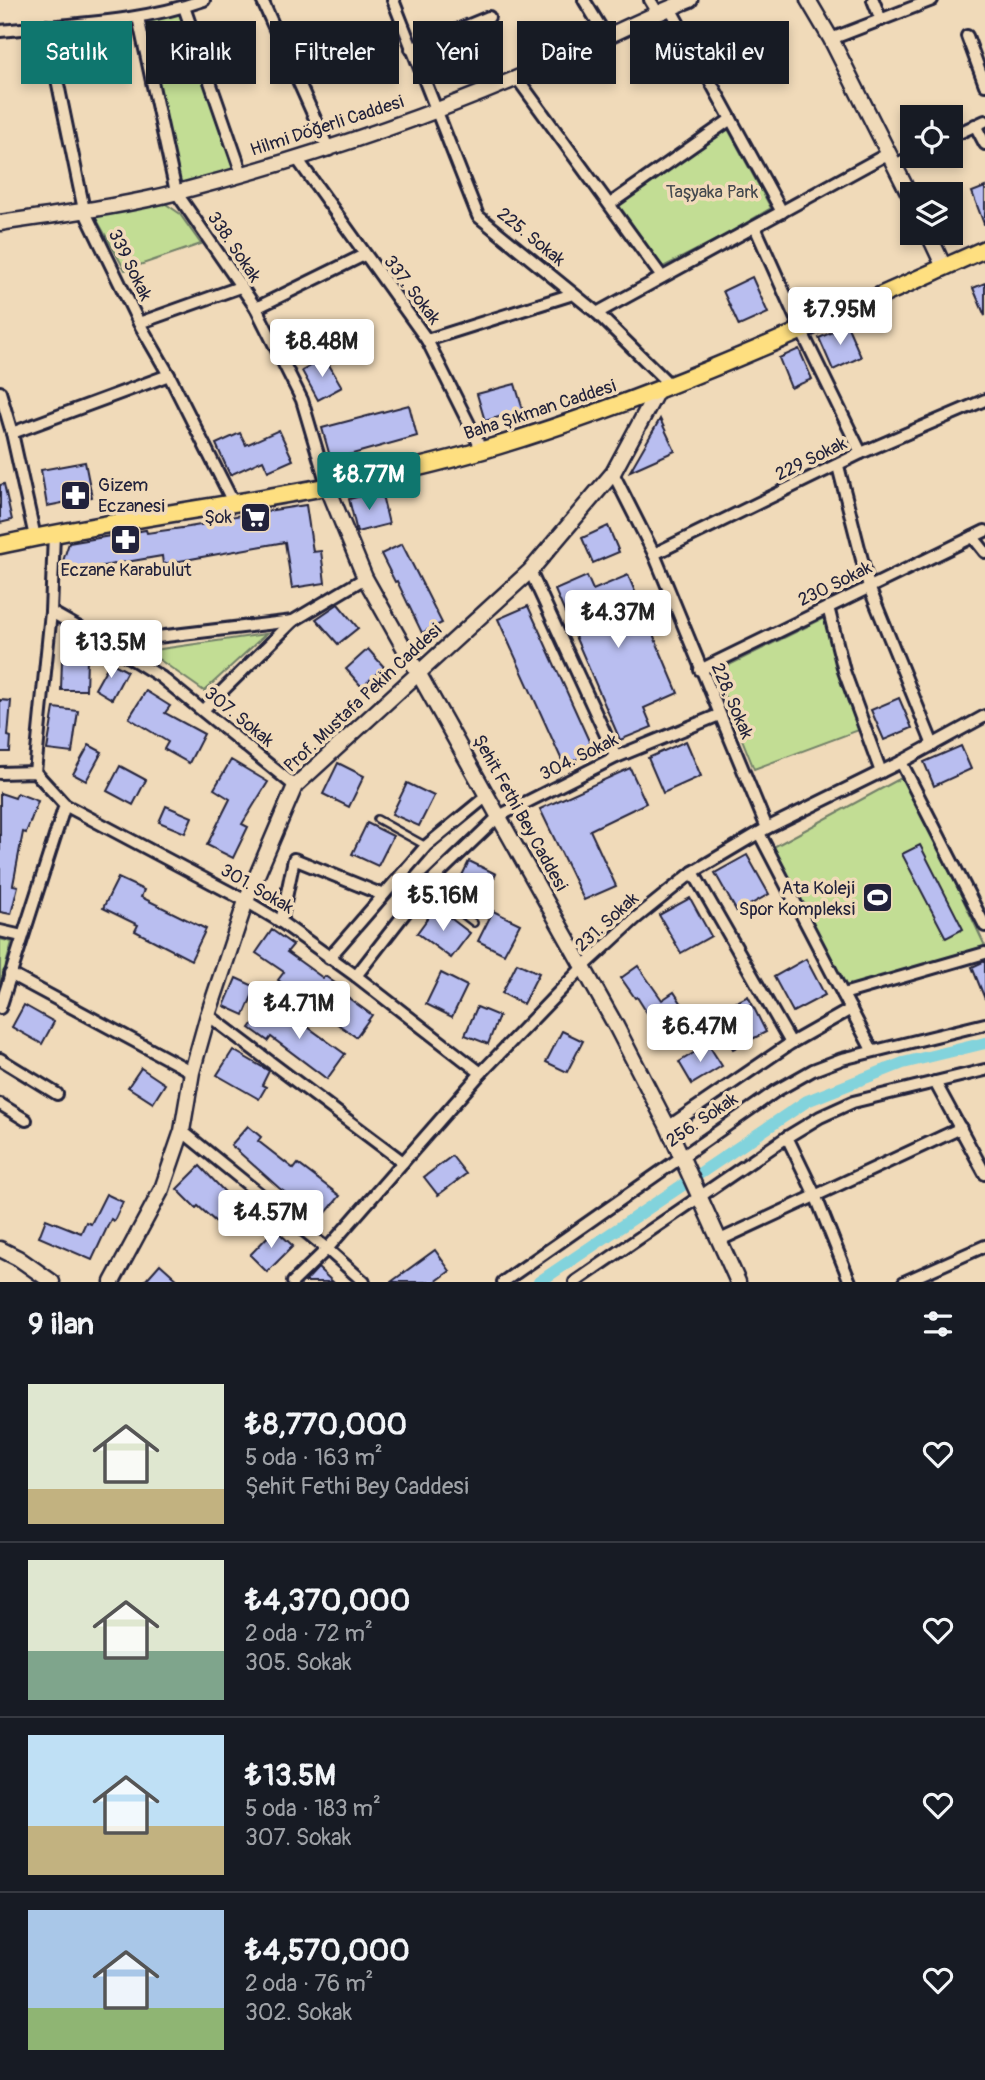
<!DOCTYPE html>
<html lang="tr">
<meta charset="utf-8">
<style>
:root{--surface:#171b24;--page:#242831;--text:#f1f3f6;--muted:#9ea1a6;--line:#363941;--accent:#0f766e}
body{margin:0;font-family:Pangolin,sans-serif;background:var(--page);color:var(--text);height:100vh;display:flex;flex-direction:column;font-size:26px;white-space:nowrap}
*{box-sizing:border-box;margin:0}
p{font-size:23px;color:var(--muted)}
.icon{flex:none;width:38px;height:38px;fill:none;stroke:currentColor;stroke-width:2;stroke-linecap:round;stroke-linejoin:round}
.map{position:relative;height:1282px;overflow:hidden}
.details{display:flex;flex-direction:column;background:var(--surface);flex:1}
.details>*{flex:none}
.hud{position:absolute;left:21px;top:21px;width:943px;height:63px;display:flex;gap:14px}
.controls{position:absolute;left:900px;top:105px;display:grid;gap:14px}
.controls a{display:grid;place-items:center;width:63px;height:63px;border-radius:0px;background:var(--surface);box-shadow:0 4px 10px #0003;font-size:35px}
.price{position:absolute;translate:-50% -60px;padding:0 16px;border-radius:7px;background:#fff;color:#222;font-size:23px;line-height:46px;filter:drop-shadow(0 2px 4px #0008)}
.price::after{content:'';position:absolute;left:50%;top:42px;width:21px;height:16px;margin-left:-10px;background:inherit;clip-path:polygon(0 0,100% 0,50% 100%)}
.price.active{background:var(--accent);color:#fff}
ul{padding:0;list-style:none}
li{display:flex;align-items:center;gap:21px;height:175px;padding:0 28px}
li+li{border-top:2px solid var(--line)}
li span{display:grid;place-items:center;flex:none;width:196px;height:140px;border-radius:0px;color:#555}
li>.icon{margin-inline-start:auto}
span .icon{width:84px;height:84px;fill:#fffc;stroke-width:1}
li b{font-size:30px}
h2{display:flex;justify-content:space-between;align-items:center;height:84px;padding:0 28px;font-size:30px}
.pill{padding:0 24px;border-radius:0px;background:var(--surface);box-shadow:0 4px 10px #0003;font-size:24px;line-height:63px}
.pill.active{background:var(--accent);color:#fff}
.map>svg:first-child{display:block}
.green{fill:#c2dd94;stroke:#728068;stroke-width:2}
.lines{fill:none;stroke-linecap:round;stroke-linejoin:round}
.canal{stroke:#82d3dc;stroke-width:12}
.building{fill:#b9bef0;stroke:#22223b;stroke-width:2}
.lane-casing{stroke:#22223b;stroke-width:10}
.street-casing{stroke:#22223b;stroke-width:16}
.secondary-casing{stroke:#22223b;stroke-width:19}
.primary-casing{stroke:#22223b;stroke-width:21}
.lane{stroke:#f0dab9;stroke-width:5}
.street{stroke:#f0dab9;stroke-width:10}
.secondary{stroke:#f0dab9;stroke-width:14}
.primary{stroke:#fedf80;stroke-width:16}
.labels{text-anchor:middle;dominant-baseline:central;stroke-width:7;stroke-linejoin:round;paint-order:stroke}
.street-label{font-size:18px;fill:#22223b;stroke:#f0dab9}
.park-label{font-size:18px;fill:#42474d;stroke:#f0dab9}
.poi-label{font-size:18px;fill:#22223b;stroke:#f0dab9;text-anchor:end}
</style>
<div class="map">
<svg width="985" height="1282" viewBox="0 0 985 1282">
<rect width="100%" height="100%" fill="#f0dab9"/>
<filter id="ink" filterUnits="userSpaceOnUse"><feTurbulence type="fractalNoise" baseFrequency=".0143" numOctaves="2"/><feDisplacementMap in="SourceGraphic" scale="14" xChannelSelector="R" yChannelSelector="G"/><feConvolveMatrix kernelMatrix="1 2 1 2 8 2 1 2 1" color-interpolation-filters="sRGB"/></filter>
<g filter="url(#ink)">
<!-- green -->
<g class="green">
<polygon points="184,7 242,174 176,192 138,17"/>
<polygon points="728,129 771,208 724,236 663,267 618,204"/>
<polygon points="160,200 179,213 201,244 125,270 93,213"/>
<polygon points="824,618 859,730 754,769 715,672"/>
<polygon points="266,634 204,691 147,651"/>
<polygon points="905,776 985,946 846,991 768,850"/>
<polygon points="0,939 12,942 0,987"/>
</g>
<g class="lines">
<!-- canal -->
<polyline class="canal" points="539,1282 807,1101 903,1063 985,1043"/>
</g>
<!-- building -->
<g class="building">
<polygon points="985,187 985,224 984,224 972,192"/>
<polygon points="752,277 768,313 739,326 723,291"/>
<polygon points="985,283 985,316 973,288"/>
<polygon points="847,325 861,357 833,370 819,338"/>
<polygon points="799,349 812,379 791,388 779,358"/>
<polygon points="325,358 342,387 318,400 302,371"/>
<polygon points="515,384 523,410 485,421 477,394"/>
<polygon points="409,405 417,436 331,460 322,428"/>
<polygon points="660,419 675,451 630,471"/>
<polygon points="279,430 293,460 268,471 263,460 230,475 216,444 240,433 246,445"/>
<polygon points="85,462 92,497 47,506 41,470"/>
<polygon points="4,484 12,520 0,523 0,485"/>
<polygon points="381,491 389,524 357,532 349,499"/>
<polygon points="306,505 313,552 321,551 325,583 292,588 285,542 163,564 162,556 97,567 98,570 79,573 61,567 69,543 146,530 147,533 189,527 229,520 229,517"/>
<polygon points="608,526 619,552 593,563 582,538"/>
<polygon points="402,544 442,623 422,633 397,581 395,582 381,554"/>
<polygon points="628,575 678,693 644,708 652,727 620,740 555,590 587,576 593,590"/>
<polygon points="338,604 358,628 338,644 316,619"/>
<polygon points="528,606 594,752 564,765 498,619"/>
<polygon points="368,649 384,667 362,687 346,669"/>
<polygon points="62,660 87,660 86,690 61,690"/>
<polygon points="110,662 127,671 112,699 95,689"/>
<polygon points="146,691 170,706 165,713 204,734 189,763 164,749 168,742 129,718"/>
<polygon points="899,698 912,728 884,740 871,710"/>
<polygon points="0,700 11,701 8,736 11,737 10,752 0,752"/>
<polygon points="54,708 78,711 72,753 47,750"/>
<polygon points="686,741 701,776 663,793 648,758"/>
<polygon points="89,745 102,752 86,781 73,774"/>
<polygon points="961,746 971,769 934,786 924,762"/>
<polygon points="231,760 268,782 242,824 248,827 233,858 207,845 230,799 214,789"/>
<polygon points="338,763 364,776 349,807 323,794"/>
<polygon points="120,766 146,780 133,805 107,791"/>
<polygon points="630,768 646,803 590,830 616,886 584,900 540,809"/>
<polygon points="407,783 434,796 419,826 392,814"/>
<polygon points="0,793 15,798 17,793 38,801 26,833 23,832 13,885 18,886 11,914 0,912"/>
<polygon points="166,806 192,817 185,833 159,822"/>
<polygon points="367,823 393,836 378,866 352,854"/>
<polygon points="920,845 963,929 946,938 902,854"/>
<polygon points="747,855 769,894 737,912 715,873"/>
<polygon points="469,861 496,874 481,905 454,892"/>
<polygon points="118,878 144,890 141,897 206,929 191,960 135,931 138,925 103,908"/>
<polygon points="690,898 711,936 681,953 659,915"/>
<polygon points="436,907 470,933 451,958 417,933"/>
<polygon points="493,911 520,924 504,954 478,941"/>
<polygon points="272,930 293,945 287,952 323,978 325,976 345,990 343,994 372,1015 356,1037 336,1023 338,1019 300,992 298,995 278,980 284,972 256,953"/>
<polygon points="806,959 825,995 793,1012 774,977"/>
<polygon points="985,961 985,999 972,967"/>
<polygon points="517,963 539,973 523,1004 502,993"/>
<polygon points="638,966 662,1000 674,992 695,1024 666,1043 637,997 635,998 621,978"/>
<polygon points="441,973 467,986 452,1017 426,1004"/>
<polygon points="236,978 256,987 244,1015 224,1006"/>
<polygon points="748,996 766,1032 733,1049 714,1014"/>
<polygon points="268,1004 295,1024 298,1020 345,1054 327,1079 271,1037 268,1041 250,1028"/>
<polygon points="24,1005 54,1022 42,1044 12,1027"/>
<polygon points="477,1007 499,1016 488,1044 465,1035"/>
<polygon points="562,1031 583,1041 567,1072 546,1062"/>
<polygon points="708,1044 722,1066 692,1084 679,1062"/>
<polygon points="233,1050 269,1071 262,1085 266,1087 259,1099 217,1075"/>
<polygon points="141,1068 165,1084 153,1103 128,1087"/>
<polygon points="248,1126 261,1137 258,1141 294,1169 298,1164 340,1196 321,1219 279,1188 231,1145"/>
<polygon points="452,1156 466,1174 438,1195 424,1177"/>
<polygon points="200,1166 244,1212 226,1231 198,1206 196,1208 177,1189"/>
<polygon points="106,1194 123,1202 114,1221 111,1219 92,1260 39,1237 46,1219 81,1233 86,1222 91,1224"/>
<polygon points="275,1229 293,1246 267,1272 250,1255"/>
<polygon points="435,1250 450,1271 435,1282 391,1282"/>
<polygon points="160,1264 180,1282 144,1282"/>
<polygon points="318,1268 333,1282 305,1282"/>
</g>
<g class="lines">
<defs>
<g id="lane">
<polyline points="377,819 426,846"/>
<polyline points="426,886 474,923"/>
</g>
<g id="street">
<polyline points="262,0 329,150"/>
<polyline points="393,0 478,216 597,313 671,386"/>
<polyline points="584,0 606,36"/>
<polyline points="650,0 658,13"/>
<polyline points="873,0 881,20"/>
<polyline points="184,7 242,174"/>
<polyline points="670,8 782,212"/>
<polyline points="138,17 176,192 256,308 302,400 328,488"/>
<polyline points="46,26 84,210 139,323 169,375 233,502"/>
<path d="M0,31C68,24 139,23 204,0"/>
<polyline points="967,36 985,85"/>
<polyline points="831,39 932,0"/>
<polyline points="411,49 489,17"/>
<polyline points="517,78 662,277"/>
<polyline points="975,125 985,144"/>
<polyline points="950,137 985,121"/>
<polyline points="298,160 427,340 482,450"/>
<polyline points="895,165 913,156"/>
<polyline points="610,204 731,119"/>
<polyline points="755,227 801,330 861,453"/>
<polyline points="256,308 364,255"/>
<polyline points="597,313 889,153"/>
<polyline points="139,323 240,287"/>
<polyline points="427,340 573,294"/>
<polyline points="0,392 12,433 35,537"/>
<polyline points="12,433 169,375"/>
<polyline points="838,466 869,587 933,745"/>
<polyline points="613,473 654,554 767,828"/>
<polyline points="973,537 985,552"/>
<polyline points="654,554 861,453 985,400"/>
<polyline points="530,571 616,757"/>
<polyline points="828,607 844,671 881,772"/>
<polyline points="51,612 106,643 161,677 295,786"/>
<polyline points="106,643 293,621"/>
<polyline points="700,670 985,531"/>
<polyline points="203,710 293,621 365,578"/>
<polyline points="901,762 985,926"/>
<polyline points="35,772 51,612 54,534"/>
<polyline points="0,773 35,772 65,805 246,901 281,922 356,976 481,1073"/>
<polyline points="759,833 872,1050"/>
<polyline points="693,872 791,1043"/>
<polyline points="281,922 294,859 383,895"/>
<polyline points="0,931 22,936"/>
<polyline points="329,958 426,846 488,795"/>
<polyline points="10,974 192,1072"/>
<polyline points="356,976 426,886 499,816 616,757 719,715"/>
<polyline points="843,994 985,953"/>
<polyline points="0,1008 65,805"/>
<polyline points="208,1015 403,1162"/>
<polyline points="0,1059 57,1094"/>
<polyline points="935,1082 985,1174"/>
<polyline points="0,1104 26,1120"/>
<polyline points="668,1127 791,1043 851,1009"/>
<polyline points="182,1131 327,1249 364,1282"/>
<polyline points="787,1137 816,1197 850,1282"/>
<polyline points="720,1240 961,1128"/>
<polyline points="293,1282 327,1249 481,1073 583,967 636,918 693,872 767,828 901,762 985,716"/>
<polyline points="503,1282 776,1091 813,1070 842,1059 985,1024"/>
<polyline points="575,1282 787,1137 820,1117 853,1102 985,1070"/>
<polyline points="904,1282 985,1246"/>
</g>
<g id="secondary">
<polyline points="808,0 831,39 912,200"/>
<path d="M0,223C59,214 120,207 178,192C293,162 406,125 515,79C574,54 630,23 690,0"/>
<polyline points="928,233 944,267"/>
<polyline points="328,488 365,578 616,1026 668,1127 738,1282"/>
<polyline points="0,1249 18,1258 52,1282"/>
<polyline points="112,1282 162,1189 182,1131 192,1072 208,1015 246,901 295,786 530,571 613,473 657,391"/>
</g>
<path id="primary" d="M0,545C160,510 325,496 483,450C656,399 821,322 985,249"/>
</defs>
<!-- lane casing -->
<use href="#lane" class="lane-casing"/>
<!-- street casing -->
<use href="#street" class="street-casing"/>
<!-- secondary casing -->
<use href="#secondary" class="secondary-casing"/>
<!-- primary casing -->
<use href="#primary" class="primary-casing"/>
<!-- lane -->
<use href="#lane" class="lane"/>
<!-- street -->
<use href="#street" class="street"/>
<!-- secondary -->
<use href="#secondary" class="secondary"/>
<!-- primary -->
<use href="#primary" class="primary"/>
</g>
</g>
<!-- icons -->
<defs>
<symbol id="pharmacy-square" viewBox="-11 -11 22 22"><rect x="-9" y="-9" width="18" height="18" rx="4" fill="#22223b" stroke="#f0dab9"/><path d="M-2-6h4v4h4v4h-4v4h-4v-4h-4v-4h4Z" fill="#fff"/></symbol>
<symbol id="supermarket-square" viewBox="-11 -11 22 22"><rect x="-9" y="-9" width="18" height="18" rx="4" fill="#22223b" stroke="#f0dab9"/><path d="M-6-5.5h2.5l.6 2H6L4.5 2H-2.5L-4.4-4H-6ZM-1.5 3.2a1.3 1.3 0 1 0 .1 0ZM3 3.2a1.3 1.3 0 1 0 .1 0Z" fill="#fff"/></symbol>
<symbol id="stadium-square" viewBox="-11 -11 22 22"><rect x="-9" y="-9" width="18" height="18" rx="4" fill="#22223b" stroke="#f0dab9"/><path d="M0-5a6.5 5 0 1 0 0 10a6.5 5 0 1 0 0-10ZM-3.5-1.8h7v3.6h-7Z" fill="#fff"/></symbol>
</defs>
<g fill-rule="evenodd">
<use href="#pharmacy-square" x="58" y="478" width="35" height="35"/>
<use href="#supermarket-square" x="238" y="500" width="35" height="35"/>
<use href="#pharmacy-square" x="108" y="522" width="35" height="35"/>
<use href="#stadium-square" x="860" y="880" width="35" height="35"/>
</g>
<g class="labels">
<!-- street labels -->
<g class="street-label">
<text transform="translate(327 126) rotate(-18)">Hilmi Döğerli Caddesi</text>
<text transform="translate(531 237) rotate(39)">225. Sokak</text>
<text transform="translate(234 247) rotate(56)">338. Sokak</text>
<text transform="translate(130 265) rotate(64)">339 Sokak</text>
<text transform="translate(412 290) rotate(53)">337. Sokak</text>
<text transform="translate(540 410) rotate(-18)">Baha Şıkman Caddesi</text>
<text transform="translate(811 459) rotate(-26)">229 Sokak</text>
<text transform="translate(835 584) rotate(-26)">230 Sokak</text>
<text transform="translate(363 698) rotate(-43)">Prof. Mustafa Pekin Caddesi</text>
<text transform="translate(732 701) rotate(67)">228. Sokak</text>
<text transform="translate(239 717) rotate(39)">307. Sokak</text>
<text transform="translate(579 757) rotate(-26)">304. Sokak</text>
<text transform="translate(520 813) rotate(61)">Şehit Fethi Bey Caddesi</text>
<text transform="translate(257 889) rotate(30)">301. Sokak</text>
<text transform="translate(607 922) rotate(-42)">231. Sokak</text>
<text transform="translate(702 1120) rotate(-34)">256. Sokak</text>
</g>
<!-- park labels -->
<g class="park-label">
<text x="712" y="192">Taşyaka Park</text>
</g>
<!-- poi labels -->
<g class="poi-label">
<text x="98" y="485" text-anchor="start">Gizem<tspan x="98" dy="21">Eczanesi</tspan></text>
<text x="232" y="517">Şok</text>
<text x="126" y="570" text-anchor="middle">Eczane Karabulut</text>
<text x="855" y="888">Ata Koleji<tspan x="855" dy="21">Spor Kompleksi</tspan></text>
</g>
</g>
</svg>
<div class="controls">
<a><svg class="icon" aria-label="locate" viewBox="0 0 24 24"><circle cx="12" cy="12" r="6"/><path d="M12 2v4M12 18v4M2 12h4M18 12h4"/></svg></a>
<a><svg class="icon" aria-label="layers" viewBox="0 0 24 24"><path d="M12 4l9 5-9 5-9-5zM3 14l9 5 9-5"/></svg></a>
</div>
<b class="price" style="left:840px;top:347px">₺7.95M</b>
<b class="price" style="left:322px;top:379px">₺8.48M</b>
<b class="price active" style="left:369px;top:512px">₺8.77M</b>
<b class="price" style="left:618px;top:650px">₺4.37M</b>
<b class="price" style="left:111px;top:680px">₺13.5M</b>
<b class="price" style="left:443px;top:933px">₺5.16M</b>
<b class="price" style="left:299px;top:1041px">₺4.71M</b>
<b class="price" style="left:700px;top:1064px">₺6.47M</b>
<b class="price" style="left:271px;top:1250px">₺4.57M</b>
<div class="hud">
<a class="pill active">Satılık</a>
<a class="pill">Kiralık</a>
<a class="pill">Filtreler</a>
<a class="pill">Yeni</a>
<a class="pill">Daire</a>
<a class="pill">Müstakil ev</a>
</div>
</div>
<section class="details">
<h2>9 ilan<svg class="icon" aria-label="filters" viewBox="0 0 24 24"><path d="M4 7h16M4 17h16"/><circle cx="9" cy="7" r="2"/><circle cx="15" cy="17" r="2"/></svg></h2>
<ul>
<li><span style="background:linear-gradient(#dfe7d0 75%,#c2b280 0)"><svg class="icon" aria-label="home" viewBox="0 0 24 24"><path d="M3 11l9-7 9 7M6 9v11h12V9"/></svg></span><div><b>₺8,770,000</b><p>5 oda · 163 m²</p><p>Şehit Fethi Bey Caddesi</p></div><svg class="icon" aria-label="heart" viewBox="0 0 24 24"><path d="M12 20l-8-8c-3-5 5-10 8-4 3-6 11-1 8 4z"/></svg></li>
<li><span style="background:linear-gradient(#dfe7d0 65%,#7fa58c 0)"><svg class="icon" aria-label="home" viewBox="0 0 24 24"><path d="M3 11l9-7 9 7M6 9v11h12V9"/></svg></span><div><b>₺4,370,000</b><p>2 oda · 72 m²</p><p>305. Sokak</p></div><svg class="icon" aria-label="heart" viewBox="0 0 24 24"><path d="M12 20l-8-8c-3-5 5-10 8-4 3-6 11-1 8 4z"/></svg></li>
<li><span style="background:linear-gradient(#bfe0f5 65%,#c2b280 0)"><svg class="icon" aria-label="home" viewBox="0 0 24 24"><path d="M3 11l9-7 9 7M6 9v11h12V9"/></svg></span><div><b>₺13.5M</b><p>5 oda · 183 m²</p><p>307. Sokak</p></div><svg class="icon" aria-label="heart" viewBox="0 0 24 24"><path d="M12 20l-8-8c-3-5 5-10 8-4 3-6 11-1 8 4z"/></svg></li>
<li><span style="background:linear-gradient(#a9c7e8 70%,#8fb573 0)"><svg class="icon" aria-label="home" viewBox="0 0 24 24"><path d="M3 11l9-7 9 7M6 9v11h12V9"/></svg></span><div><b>₺4,570,000</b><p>2 oda · 76 m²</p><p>302. Sokak</p></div><svg class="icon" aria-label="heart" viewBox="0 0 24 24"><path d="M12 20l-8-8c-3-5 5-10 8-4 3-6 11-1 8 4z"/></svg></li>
</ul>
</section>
